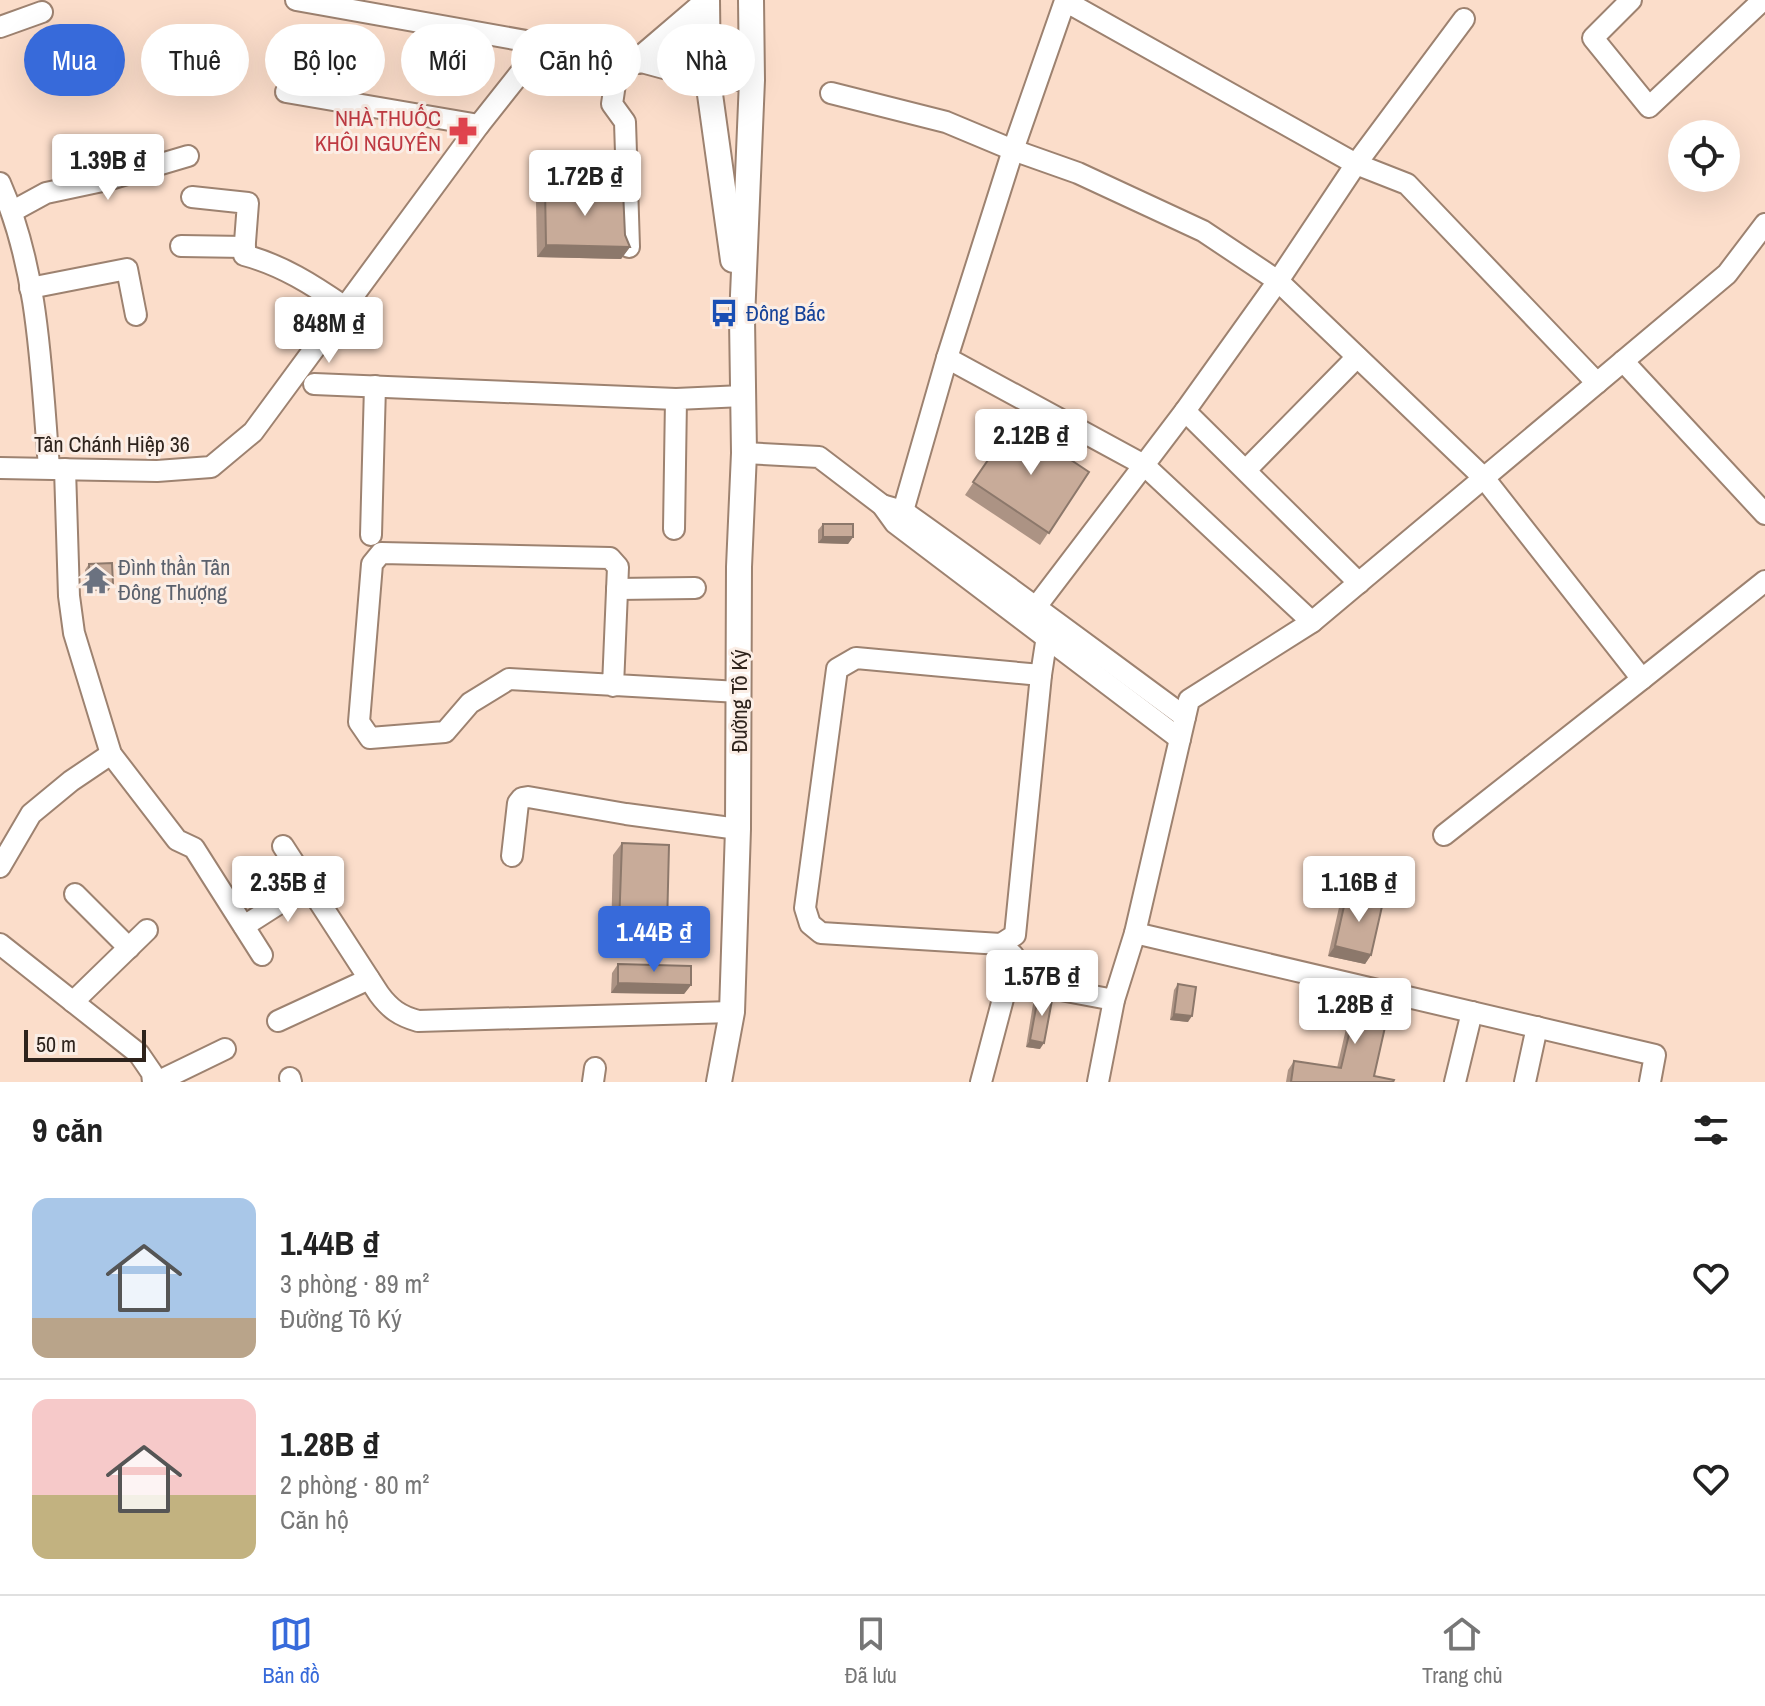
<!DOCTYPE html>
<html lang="vi">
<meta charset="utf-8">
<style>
:root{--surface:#fff;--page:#f6f6f6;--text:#222;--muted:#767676;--line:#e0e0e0;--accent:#376ada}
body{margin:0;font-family:"Archivo Narrow",sans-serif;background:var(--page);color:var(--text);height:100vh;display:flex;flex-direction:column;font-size:30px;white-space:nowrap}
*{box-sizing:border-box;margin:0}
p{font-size:26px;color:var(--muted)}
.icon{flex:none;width:44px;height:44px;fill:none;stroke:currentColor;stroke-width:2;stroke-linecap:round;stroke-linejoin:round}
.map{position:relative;height:1082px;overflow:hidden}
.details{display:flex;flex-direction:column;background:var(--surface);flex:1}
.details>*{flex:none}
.top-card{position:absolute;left:24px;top:24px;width:800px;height:72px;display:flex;gap:16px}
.tools{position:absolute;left:1668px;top:120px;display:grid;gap:16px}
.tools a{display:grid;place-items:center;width:72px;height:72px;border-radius:50%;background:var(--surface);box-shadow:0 8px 32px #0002;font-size:40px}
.scale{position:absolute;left:24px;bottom:20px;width:122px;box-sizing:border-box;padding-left:8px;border:4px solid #2e231c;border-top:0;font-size:22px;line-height:28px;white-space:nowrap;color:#2e231c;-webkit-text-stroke:6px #fbeee6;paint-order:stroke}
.price{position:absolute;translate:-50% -68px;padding:0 18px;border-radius:8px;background:#fff;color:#222;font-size:26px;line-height:52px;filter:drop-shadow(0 2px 4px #0008)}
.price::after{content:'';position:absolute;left:50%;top:48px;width:24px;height:18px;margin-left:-12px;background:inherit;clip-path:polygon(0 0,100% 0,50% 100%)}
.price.on{background:var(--accent);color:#fff}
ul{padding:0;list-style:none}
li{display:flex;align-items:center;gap:24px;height:200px;padding:0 32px}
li+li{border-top:2px solid var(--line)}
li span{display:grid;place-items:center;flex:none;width:224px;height:160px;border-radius:16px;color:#555}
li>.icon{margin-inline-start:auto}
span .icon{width:96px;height:96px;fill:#fffc;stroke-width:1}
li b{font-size:34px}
h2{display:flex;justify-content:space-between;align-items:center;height:96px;padding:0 32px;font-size:34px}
.pill{padding:0 28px;border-radius:36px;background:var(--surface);box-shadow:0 8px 32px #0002;font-size:28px;line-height:72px}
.pill.on{background:var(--accent);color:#fff}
.tabs{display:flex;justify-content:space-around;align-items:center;height:112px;border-top:2px solid var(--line);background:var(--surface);font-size:22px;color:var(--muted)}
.tabs a{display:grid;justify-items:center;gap:4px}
.tabs .on{color:var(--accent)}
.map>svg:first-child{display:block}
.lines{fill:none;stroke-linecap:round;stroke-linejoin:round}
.minor-casing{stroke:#9d8270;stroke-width:24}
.major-casing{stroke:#9d8270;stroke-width:28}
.minor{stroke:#fff;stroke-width:20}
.major{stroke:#fff;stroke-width:24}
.wall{fill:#ac9384}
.shaded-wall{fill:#8c786b}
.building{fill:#c8ab99;stroke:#8c786b;stroke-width:2}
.labels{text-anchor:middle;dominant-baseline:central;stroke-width:6;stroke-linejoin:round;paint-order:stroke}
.health-label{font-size:22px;fill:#be3a42;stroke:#fbeee6;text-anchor:end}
.transit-label{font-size:22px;fill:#164399;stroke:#fbeee6;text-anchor:start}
.street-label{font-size:22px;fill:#2e231c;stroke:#fbeee6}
.worship-label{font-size:22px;fill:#5b616d;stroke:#fbeee6;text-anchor:start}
</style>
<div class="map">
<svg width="1765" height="1082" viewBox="0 0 1765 1082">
<rect width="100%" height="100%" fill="#fbddca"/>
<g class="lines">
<defs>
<g id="minor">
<polyline points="296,0 638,61 708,80 752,80"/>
<polyline points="1631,0 1593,38 1649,107 1763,0"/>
<polyline points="0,27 42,12"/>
<polyline points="619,57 612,104 625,122 629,247"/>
<polyline points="286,92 479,125"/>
<polyline points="831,93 946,122 1013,150 1078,173 1203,231 1278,281 1484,478 1642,679 1444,835"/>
<path d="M0,183C39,271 41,371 49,467"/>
<path d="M192,197L248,203L244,255C282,265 313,285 345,307"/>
<polyline points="13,211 46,193 107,180 188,156"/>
<polyline points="181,246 245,247"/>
<polyline points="30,288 127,269 136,315"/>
<polyline points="1623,361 1765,514"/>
<polyline points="314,384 676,399"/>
<polyline points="1185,411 1144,465 1312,622"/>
<polyline points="744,453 819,457 882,505 895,523 1180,739"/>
<polyline points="0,468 157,471 211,467 253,432 479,125 544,43"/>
<polyline points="65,469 69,596 74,633 111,754 177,840 194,848 262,955"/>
<polyline points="1246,470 1357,357"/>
<path d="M882,505L903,511C998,578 1091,648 1185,717"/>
<polyline points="896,522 903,511 947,358"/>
<polyline points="674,529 676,399 743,396"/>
<polyline points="371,535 375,386"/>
<polyline points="1359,583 1185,411 1278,281 1356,164 1407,184 1597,383"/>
<polyline points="617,589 695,588"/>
<polyline points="1026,620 1144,465 947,358 1013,150 1065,1 1356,164 1464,19"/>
<polyline points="1047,636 1041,675 856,658 837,669 805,908 810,924 821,933 1001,944 1013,955 1008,980 1114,1000"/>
<polyline points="1642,679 1765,581"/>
<polyline points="613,686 618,567 610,558 381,553 372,564 359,722 370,738 445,732 470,703 509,679 739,692"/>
<path d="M283,846L379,994C390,1009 400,1016 418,1021L732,1012"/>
<polyline points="512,856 518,803 522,798 528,797 626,814 738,829"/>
<polyline points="0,867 31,814 71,781 111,754"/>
<polyline points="75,894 129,948"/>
<polyline points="244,926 308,885"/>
<polyline points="1135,933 1655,1055 1650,1082"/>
<polyline points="0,944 139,1054 152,1073 153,1082"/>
<polyline points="1001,944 1015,935 1041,675"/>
<polyline points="73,1002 147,930"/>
<polyline points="278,1021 369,979"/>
<polyline points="290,1078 291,1082"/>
<polyline points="157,1082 225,1049"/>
<polyline points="593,1082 595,1068"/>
<polyline points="981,1082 1008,980"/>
<polyline points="1098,1082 1114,1000 1135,933 1189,700 1312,622 1727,274 1765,224"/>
<polyline points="1455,1082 1472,1012"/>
<polyline points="1525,1082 1537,1027"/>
</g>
<g id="major">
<polyline points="707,0 708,80 733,260"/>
<polyline points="638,61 707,2"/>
<polyline points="719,1082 732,1012 738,829 739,567 744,453 742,319 752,80 751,0"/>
</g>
</defs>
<!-- minor casing -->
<use href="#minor" class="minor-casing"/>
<!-- major casing -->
<use href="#major" class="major-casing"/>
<!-- minor -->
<use href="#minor" class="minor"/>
<!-- major -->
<use href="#major" class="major"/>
</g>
<!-- wall -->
<g class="wall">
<polygon points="545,188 625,235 630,247 621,259 537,257 536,201"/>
<polygon points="1014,422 1089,472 1040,545 965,495"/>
<polygon points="823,524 853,537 848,544 818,543 818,530"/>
<polygon points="89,564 113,584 108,591 86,591 85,570"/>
<polygon points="622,843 667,927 658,940 611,938 613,855"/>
<polygon points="1347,893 1371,955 1365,964 1328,956 1340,903"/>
<polygon points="618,964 691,985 684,994 611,993 612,973"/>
<polygon points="1178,984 1188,1022 1170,1020 1174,990"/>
<polygon points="1360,988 1374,1076 1393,1082 1286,1082 1288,1070 1294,1061 1337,1068 1353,998"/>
<polygon points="1039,992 1040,1049 1026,1047 1034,998"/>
</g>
<!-- shaded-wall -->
<g class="shaded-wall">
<polygon points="546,245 630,247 621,259 537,257"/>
<polygon points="823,537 853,537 848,544 818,543"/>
<polygon points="113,584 108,591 86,591 90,585"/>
<polygon points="619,926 667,927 658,940 611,938"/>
<polygon points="1335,946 1371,955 1365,964 1328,956"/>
<polygon points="618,983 691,985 684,994 611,993"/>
<polygon points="1174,1014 1192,1016 1188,1022 1170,1020"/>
<polygon points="1030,1040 1044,1043 1040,1049 1026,1047"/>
</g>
<!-- building -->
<g class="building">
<polygon points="545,188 623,190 625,235 630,247 546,245"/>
<polygon points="1014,422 1089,472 1049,533 973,482"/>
<rect x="823" y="524" width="30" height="13"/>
<polygon points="112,563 113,584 90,585 89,564"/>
<polygon points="622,843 669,845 667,927 619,926"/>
<polygon points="1347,893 1383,902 1371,955 1335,946"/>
<polygon points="618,964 691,966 691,985 618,983"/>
<polygon points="1178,984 1196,987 1192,1016 1174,1014"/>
<polygon points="1360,988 1392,996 1374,1076 1394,1080 1393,1082 1291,1082 1294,1061 1341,1068"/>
<polygon points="1039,992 1053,995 1044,1043 1030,1040"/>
</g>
<!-- icons -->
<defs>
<symbol id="pharmacy-bare" viewBox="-9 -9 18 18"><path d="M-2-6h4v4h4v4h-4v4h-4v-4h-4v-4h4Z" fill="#e0444e" stroke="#fbeee6" stroke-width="2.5" paint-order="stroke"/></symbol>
<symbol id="bus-bare" viewBox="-9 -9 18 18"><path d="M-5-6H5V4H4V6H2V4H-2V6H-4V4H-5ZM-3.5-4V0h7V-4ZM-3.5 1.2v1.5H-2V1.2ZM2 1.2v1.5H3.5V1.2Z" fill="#1a4fb4" stroke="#fbeee6" stroke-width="2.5" paint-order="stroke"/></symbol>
<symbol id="temple-bare" viewBox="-9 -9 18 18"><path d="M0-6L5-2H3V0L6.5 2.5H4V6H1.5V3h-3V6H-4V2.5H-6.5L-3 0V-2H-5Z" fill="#6b7280" stroke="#fbeee6" stroke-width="2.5" paint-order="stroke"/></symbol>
</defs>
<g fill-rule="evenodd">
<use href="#pharmacy-bare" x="443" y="111" width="40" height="40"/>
<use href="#bus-bare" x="704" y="293" width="40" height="40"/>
<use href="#temple-bare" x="76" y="560" width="40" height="40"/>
</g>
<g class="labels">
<!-- health labels -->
<g class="health-label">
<text x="441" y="118">NHÀ THUỐC<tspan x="441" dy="25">KHÔI NGUYÊN</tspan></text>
</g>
<!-- transit labels -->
<g class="transit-label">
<text x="746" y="313">Đông Bắc</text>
</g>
<!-- street labels -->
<g class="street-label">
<text x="112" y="444">Tân Chánh Hiệp 36</text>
<text transform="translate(739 701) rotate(-90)">Đường Tô Ký</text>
</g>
<!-- worship labels -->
<g class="worship-label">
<text x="118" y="567">Đình thần Tân<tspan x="118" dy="25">Đông Thượng</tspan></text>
</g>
</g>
</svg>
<div class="tools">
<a><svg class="icon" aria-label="locate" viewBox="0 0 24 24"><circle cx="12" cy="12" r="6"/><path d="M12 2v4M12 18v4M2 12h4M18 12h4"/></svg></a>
</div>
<div class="scale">50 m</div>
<b class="price" style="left:108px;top:202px">1.39B ₫</b>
<b class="price" style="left:585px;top:218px">1.72B ₫</b>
<b class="price" style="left:329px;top:365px">848M ₫</b>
<b class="price" style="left:1031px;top:477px">2.12B ₫</b>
<b class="price" style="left:288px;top:924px">2.35B ₫</b>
<b class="price" style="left:1359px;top:924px">1.16B ₫</b>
<b class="price on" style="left:654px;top:974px">1.44B ₫</b>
<b class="price" style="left:1042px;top:1018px">1.57B ₫</b>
<b class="price" style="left:1355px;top:1046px">1.28B ₫</b>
<div class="top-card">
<a class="pill on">Mua</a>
<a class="pill">Thuê</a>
<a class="pill">Bộ lọc</a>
<a class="pill">Mới</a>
<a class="pill">Căn hộ</a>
<a class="pill">Nhà</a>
</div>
</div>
<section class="details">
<h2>9 căn<svg class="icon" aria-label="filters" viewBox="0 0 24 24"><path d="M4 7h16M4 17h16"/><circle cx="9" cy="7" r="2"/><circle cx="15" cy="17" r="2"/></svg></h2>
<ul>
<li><span style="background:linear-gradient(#a9c7e8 75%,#b9a48a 0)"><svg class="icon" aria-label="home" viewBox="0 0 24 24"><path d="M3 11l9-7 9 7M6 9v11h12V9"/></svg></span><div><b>1.44B ₫</b><p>3 phòng · 89 m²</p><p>Đường Tô Ký</p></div><svg class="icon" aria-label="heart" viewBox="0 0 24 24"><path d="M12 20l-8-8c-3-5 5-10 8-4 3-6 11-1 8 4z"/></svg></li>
<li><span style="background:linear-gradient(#f6c9c9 60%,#c2b280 0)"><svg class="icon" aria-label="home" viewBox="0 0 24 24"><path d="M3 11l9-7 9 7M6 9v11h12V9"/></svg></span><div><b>1.28B ₫</b><p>2 phòng · 80 m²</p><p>Căn hộ</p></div><svg class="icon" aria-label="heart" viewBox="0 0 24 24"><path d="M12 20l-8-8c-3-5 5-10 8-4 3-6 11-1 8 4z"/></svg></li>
</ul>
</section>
<nav class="tabs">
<a class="on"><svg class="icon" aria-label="map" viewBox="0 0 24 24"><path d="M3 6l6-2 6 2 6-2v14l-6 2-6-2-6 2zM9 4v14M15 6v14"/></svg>Bản đồ</a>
<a><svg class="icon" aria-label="saved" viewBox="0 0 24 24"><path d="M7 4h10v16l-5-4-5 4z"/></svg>Đã lưu</a>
<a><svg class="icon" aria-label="home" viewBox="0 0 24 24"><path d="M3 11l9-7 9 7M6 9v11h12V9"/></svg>Trang chủ</a>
</nav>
